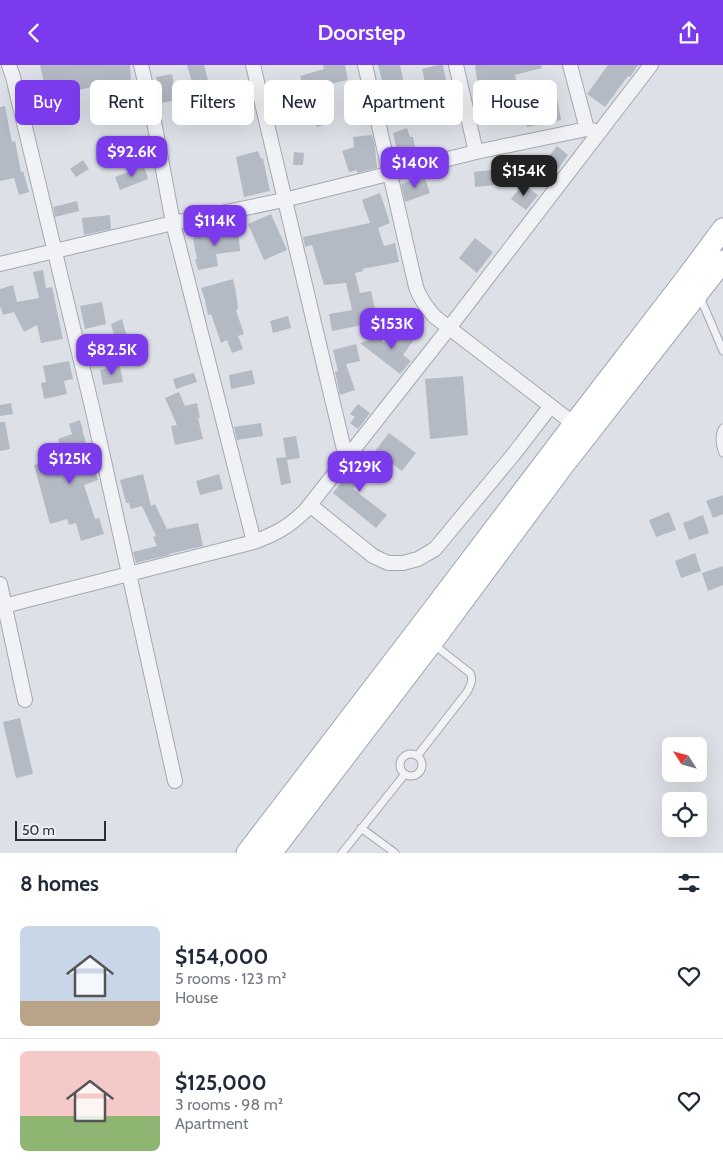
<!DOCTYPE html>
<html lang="en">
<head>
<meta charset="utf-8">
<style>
	:root { --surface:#fff; --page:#f6f6f7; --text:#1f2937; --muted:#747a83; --line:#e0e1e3; --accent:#7c3aed }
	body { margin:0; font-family:Cabin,sans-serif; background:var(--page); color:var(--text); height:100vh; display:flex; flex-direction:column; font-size:19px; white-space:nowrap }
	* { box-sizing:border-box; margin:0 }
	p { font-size:16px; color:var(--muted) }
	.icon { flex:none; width:28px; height:28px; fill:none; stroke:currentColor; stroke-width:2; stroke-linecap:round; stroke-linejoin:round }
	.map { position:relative; height:788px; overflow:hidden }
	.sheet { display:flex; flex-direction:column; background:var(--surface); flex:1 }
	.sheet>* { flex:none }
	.hud { position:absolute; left:15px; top:15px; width:694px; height:45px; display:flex; gap:10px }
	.needle { width:32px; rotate:306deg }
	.buttons { position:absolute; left:662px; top:672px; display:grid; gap:10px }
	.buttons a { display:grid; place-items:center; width:45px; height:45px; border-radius:8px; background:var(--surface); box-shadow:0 5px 20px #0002; font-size:25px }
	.scale { position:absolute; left:15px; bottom:12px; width:91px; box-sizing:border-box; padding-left:5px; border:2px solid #272f3d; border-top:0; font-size:14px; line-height:18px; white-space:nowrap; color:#272f3d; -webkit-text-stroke:4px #ecf0f5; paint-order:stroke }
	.price { position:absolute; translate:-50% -42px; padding:0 11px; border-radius:10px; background:var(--accent); color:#fff; font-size:16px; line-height:32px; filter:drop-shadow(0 1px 2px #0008) }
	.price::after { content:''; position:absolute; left:50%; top:30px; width:15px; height:11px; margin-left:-8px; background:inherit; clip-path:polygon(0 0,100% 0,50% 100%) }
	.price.on { background:#222; color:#fff }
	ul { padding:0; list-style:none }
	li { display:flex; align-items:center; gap:15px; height:125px; padding:0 20px }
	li+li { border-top:1px solid var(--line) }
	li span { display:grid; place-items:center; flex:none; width:140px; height:100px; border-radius:8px; color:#555 }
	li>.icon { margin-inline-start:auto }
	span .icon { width:60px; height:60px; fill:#fffc; stroke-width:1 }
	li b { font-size:21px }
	h2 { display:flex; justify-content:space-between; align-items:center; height:60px; padding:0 20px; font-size:21px }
	.pill { padding:0 18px; border-radius:8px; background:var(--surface); box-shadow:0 5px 20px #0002; font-size:18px; line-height:45px }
	.pill.on { background:var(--accent); color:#fff }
	header { display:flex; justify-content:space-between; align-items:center; height:65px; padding:0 20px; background:var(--accent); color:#fff; font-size:22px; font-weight:600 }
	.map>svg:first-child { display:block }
	.building { fill:#b4bac4 }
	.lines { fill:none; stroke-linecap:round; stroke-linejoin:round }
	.lane-casing { stroke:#a3a8b1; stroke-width:9 }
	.street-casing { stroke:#a3a8b1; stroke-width:16 }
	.primary-casing { stroke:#9ca5b3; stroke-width:23 }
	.lane { stroke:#f0f2f5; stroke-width:7 }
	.street { stroke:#f0f2f5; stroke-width:14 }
	.primary { stroke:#fff; stroke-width:21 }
</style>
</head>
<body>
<header><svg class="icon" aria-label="back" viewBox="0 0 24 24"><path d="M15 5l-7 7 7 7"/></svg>Doorstep<svg class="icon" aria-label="share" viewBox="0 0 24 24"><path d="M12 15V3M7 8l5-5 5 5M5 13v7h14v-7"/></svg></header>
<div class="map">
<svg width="723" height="788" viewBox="0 0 723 788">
	<rect width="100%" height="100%" fill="#dde1e7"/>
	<path class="building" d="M 40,0 L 130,0 L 131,15 L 127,16 L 132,47 L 104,52 L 102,39 L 106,38 L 105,19 L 66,28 L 67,30 L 31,44 L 26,29 L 45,22 Z
		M 187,0 L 204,0 L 212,30 L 197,34 Z
		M 323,0 L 345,0 L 348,15 L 320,21 L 332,57 L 317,62 L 300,11 L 324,4 Z
		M 378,0 L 400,0 L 406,28 L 383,32 L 381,20 L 383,19 Z
		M 438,0 L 443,0 L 450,36 L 430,40 L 422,4 Z
		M 475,0 L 541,0 L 542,3 L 515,10 L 520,30 L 555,23 L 561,55 L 527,62 L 525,55 L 512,58 L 511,52 L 488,58 L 478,23 Z
		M 608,0 L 638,0 L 630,12 L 628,11 L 605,42 L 587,29 Z
		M 172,9 L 177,35 L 161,38 L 156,12 Z
		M 242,28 L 245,43 L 206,51 L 206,36 Z
		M 5,41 L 12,77 L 15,76 L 21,107 L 23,106 L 29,127 L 19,130 L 14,113 L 0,116 L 0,42 Z
		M 407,63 L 410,72 L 413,72 L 417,91 L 399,95 L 393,68 Z
		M 372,70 L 375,81 L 377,103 L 357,108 L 357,105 L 349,107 L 342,86 L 354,82 L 353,72 Z
		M 557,81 L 568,90 L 558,104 L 546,95 Z
		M 258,86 L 261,94 L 263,93 L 270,126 L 244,132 L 236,92 Z
		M 294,87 L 304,88 L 303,100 L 293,100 Z
		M 83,95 L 89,104 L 76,112 L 70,104 Z
		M 144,101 L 148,114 L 120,125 L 115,112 Z
		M 516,102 L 518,118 L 475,122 L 474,107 Z
		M 424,111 L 430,128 L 405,137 L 401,119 Z
		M 523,119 L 538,130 L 526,145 L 511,134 Z
		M 380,128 L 390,158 L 378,163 L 384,181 L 395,178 L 399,197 L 362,204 L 363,206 L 355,208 L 360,228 L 371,226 L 378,257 L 332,266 L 329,249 L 352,245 L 346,218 L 324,220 L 312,180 L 305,182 L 303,172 L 370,158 L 362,135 Z
		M 77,136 L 79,146 L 55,152 L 53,142 Z
		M 271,149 L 287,185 L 264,195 L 248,159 Z
		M 110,150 L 111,164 L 84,170 L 82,153 Z
		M 238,162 L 240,186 L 216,189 L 218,201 L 198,205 L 195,194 L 197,194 L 193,173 L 229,166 L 229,163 Z
		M 475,173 L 493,187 L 477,208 L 459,193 Z
		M 43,205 L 46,223 L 52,222 L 63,274 L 41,278 L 37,260 L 24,267 L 14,247 L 3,250 L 0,241 L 0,224 L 13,220 L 17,237 L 39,233 L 33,207 Z
		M 233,214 L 236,227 L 238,244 L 236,245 L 244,269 L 238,271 L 243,284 L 232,288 L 227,275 L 221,278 L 211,249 L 208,250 L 205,235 L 201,223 Z
		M 102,237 L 106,259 L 85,264 L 80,241 Z
		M 288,251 L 291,263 L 273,268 L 270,256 Z
		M 122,254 L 130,282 L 118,285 L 111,259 Z
		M 412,264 L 407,272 L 413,276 L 403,290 L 411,296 L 400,309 L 360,278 L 381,272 L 383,278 L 388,271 Z
		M 356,279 L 360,296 L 346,299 L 355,325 L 340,330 L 335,307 L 338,306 L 333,285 Z
		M 69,296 L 73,314 L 64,316 L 67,329 L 44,334 L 41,318 L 46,317 L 43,301 Z
		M 120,301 L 123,317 L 103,320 L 100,305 Z
		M 252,305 L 255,319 L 231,324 L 229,310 Z
		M 194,308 L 197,317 L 176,324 L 173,314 Z
		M 463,311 L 468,370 L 430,374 L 425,314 Z
		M 179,327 L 185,341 L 197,338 L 200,353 L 198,353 L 203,374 L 175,380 L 171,361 L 177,360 L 165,333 Z
		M 11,338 L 13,349 L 0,351 L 0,340 Z
		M 358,339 L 370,348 L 358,364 L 350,358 L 355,352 L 350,349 Z
		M 80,355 L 83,365 L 82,365 L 98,415 L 84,420 L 95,454 L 99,453 L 104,469 L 81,476 L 76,458 L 69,460 L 67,454 L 50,459 L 34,400 L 64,392 L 58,374 L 72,369 L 69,359 Z
		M 0,357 L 5,357 L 10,384 L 0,386 Z
		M 261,358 L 263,371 L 237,375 L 234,362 Z
		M 389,368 L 416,388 L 402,406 L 375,386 Z
		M 296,371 L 300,393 L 287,395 L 291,418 L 281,420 L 276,393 L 286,392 L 283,373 Z
		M 365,388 L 375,396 L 353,424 L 387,450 L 376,463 L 333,428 Z
		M 143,409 L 151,441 L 155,439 L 167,464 L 198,458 L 203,481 L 169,489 L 169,490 L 136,498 L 133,487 L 157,481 L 153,472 L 156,471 L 142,441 L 131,444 L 129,438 L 126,438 L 120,415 Z
		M 219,409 L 223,424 L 200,430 L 196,416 Z
		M 723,430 L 723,449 L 713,453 L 706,436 Z
		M 669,447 L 676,465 L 656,472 L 649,455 Z
		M 703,450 L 709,468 L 689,475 L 683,458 Z
		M 695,488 L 701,506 L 681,513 L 675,496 Z
		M 723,501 L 723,520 L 708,526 L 702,508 Z
		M 20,653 L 33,709 L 16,713 L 3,657 Z"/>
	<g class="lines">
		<defs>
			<path id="lane" d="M 700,232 L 723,286
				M 723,363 C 718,371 720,380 723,388
				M400 700a11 11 0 1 1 22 0a11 11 0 1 1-22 0Z
				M 418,690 L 467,627 C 470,621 474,615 470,608 L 433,579
				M 361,763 L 395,788
				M 342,788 L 405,709"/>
			<path id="street" d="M 9,0 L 13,12 L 92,342 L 175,716
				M 141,0 L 153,51 L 173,158 L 254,477
				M 253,0 L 346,393
				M 365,0 L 416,222 C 420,234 426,242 435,252 L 574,359
				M 456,0 L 476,87
				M 570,0 L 587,64
				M 0,199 L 173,158 L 284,135 L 476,87 L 587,64 L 599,67
				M 310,440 L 373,491 L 388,498 L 403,498 L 418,494 L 435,484 L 513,390 L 550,342
				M 0,519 L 25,635
				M 0,542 L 254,477 C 277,468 287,463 305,446 L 449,263 L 651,0"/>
			<path id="primary" d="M 247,788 L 417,566 L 574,359 L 685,215 L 723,164
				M 271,788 L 430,580 L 562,402 L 723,196"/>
		</defs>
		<use href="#lane" class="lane-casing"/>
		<use href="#street" class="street-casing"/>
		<use href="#primary" class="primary-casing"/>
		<use href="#lane" class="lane"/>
		<use href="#street" class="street"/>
		<use href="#primary" class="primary"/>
	</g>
</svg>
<div class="buttons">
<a><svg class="needle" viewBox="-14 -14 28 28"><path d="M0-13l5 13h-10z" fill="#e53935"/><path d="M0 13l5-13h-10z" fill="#747a83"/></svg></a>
<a><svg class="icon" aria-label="locate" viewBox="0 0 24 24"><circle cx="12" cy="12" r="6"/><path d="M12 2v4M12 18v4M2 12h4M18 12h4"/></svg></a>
</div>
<div class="scale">50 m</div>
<b class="price" style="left:132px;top:113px">$92.6K</b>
<b class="price" style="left:415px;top:124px">$140K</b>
<b class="price on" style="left:524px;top:132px">$154K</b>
<b class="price" style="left:215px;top:182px">$114K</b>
<b class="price" style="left:392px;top:285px">$153K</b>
<b class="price" style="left:112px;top:311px">$82.5K</b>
<b class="price" style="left:70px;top:420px">$125K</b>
<b class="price" style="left:360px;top:428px">$129K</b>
<div class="hud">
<a class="pill on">Buy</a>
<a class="pill">Rent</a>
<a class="pill">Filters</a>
<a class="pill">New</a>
<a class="pill">Apartment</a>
<a class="pill">House</a>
</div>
</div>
<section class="sheet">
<h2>8 homes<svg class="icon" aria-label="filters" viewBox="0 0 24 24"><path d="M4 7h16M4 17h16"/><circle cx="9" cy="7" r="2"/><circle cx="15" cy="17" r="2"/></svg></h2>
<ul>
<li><span style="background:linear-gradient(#c9d6e8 75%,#b9a48a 0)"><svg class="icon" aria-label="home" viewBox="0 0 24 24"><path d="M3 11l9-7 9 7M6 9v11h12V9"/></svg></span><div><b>$154,000</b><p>5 rooms · 123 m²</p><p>House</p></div><svg class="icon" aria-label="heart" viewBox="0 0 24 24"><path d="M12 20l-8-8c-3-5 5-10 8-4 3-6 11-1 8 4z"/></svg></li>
<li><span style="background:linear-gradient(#f6c9c9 65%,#8fb573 0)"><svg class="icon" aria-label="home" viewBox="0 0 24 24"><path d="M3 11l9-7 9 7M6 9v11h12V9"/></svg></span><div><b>$125,000</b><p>3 rooms · 98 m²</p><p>Apartment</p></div><svg class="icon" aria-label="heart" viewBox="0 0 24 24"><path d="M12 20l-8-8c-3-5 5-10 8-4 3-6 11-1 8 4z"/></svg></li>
</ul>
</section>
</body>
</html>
